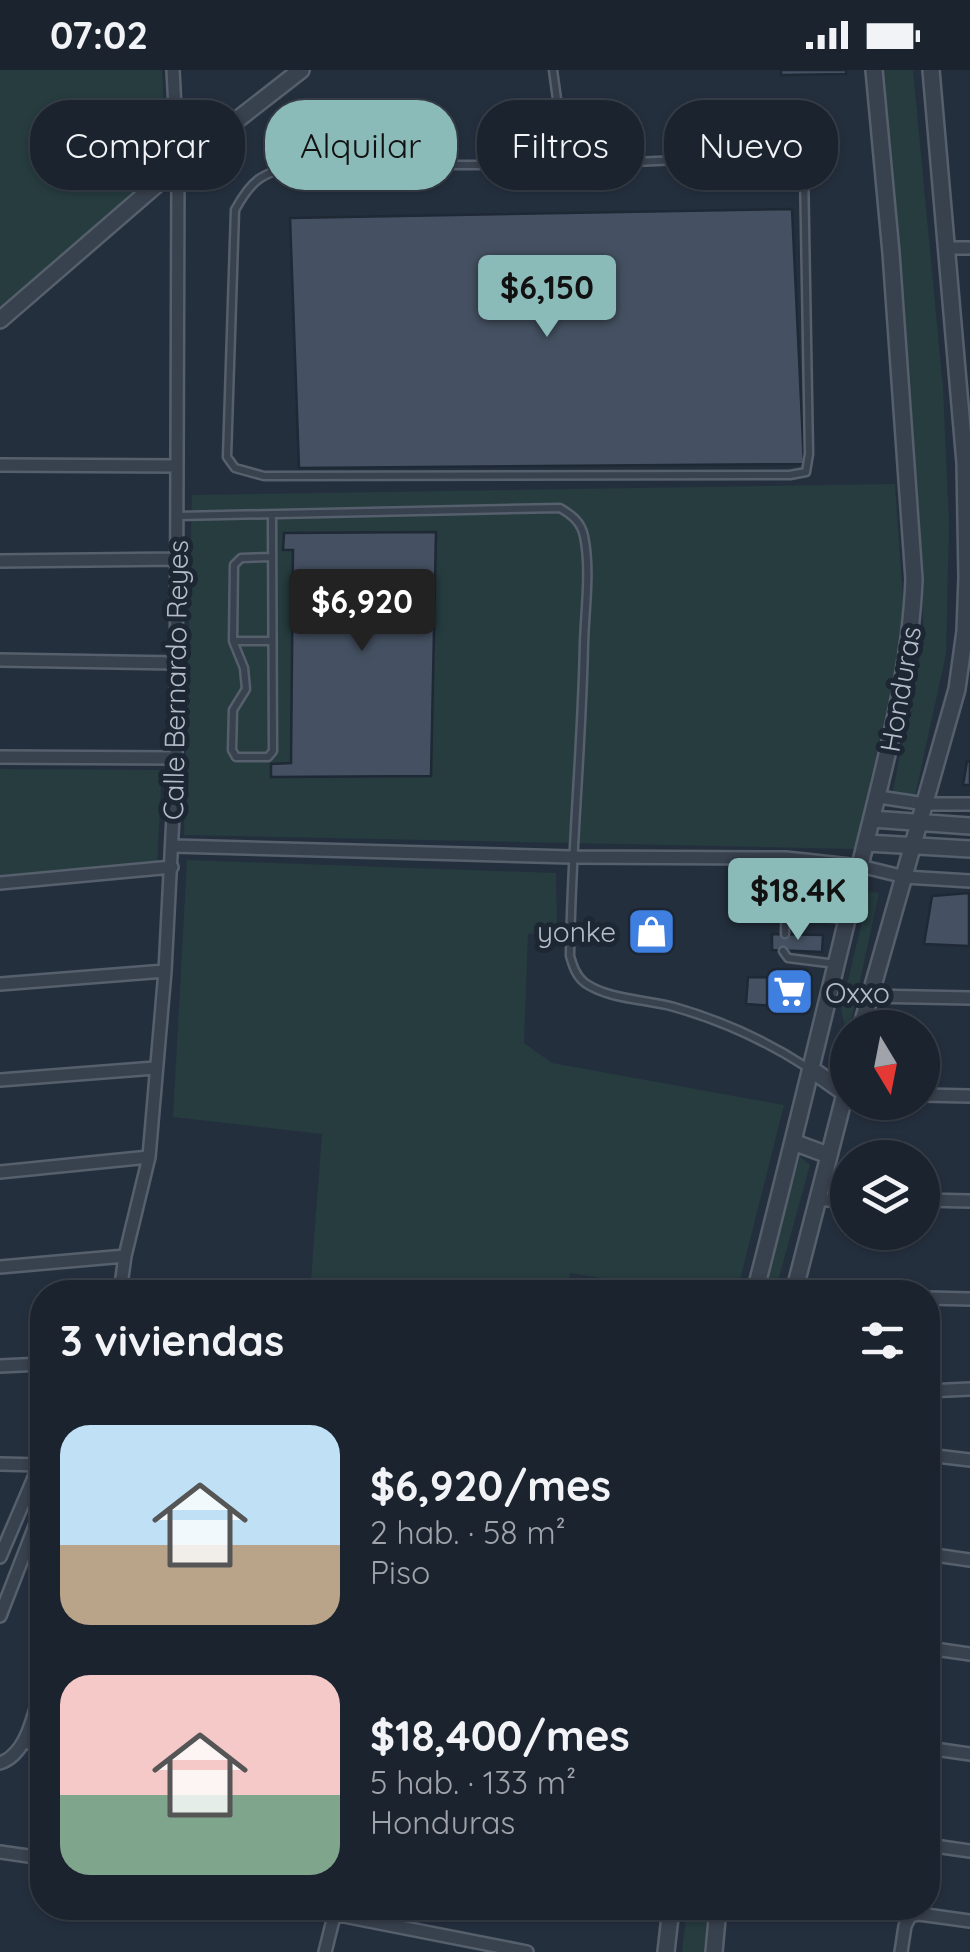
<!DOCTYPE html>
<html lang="es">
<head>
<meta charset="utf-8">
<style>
	:root { --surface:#1b232e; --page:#242b36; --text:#f1f3f6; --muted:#a0a4aa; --line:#39404a; --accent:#8bbbb9 }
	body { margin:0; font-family:Quicksand,sans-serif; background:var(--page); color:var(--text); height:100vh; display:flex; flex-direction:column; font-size:38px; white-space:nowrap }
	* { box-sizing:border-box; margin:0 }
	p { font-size:32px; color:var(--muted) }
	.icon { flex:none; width:55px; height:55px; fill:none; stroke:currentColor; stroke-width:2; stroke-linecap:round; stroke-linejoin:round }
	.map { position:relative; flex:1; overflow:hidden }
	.side { position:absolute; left:30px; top:1210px; width:910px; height:640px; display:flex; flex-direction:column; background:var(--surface); border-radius:40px; box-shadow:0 2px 8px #0004,0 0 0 2px var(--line) }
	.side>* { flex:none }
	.banner { position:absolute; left:30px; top:30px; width:910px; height:90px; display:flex; gap:20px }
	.needle { width:65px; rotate:170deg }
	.tools { position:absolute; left:830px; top:940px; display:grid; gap:20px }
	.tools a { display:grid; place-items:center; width:110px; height:110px; border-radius:50%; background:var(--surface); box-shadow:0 2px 8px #0004,0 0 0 2px var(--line); font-size:50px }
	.price { position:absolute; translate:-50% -85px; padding:0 22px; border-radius:10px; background:var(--accent); color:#111; font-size:32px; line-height:65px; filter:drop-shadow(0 2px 5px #0008) }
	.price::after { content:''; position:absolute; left:50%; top:60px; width:30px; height:22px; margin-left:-15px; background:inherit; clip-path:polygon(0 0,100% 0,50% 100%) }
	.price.active { background:#222; color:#fff }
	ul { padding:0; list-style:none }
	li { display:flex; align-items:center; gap:30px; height:250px; padding:0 30px }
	li span { display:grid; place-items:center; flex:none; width:280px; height:200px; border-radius:30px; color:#555 }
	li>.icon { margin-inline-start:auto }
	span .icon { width:120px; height:120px; fill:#fffc; stroke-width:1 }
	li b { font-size:42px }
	h2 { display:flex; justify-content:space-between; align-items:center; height:120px; padding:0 30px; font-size:42px }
	.tag { padding:0 35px; border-radius:40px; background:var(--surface); box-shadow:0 2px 8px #0004,0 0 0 2px var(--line); font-size:35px; line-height:90px }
	.tag.active { background:var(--accent); color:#111 }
	.status { display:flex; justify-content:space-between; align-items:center; height:70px; padding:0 50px; background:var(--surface); direction:ltr }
	.status svg { height:28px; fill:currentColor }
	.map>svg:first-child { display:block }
	.green { fill:#263c3f }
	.building { fill:#455162; stroke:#1f2835; stroke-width:2.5 }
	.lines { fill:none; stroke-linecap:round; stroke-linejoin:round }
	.service-casing { stroke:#565f6c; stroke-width:11 }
	.minor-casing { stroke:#565f6c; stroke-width:16 }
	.tertiary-casing { stroke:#565f6c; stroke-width:20 }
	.service { stroke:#38414e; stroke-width:6 }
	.minor { stroke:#38414e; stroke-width:11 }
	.tertiary { stroke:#38414e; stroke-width:15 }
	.labels { text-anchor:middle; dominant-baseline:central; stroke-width:10; stroke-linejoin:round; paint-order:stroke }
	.street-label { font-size:28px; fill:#b4bcc9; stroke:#1d2633 }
	.poi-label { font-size:28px; fill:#b4bcc9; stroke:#1d2633; text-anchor:end }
</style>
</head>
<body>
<div class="status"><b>07:02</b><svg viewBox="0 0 49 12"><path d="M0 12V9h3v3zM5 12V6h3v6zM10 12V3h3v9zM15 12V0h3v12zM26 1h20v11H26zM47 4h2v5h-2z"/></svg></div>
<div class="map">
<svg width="970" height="1882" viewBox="0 0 970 1882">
	<rect width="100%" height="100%" fill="#242f3e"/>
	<path class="green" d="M 0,0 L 162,0 L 167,101 L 0,244 Z
		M 882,0 L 913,0 L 943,318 L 949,454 L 946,584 L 914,731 L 892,725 L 924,567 L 912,347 Z
		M 895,414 L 905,559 L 855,779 L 184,765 L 192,425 Z
		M 0,699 L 162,700 L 157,795 L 0,810 Z
		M 187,790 L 556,803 L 557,862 L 528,864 L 524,973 L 552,993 L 784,1035 L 737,1222 L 691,1222 L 570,1203 L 567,1222 L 310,1222 L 322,1064 L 173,1047 Z
		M 869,821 L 879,823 L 850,957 L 848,958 L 840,1006 L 834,1005 L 845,957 L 841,940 Z
		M 800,1087 L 810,1095 L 775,1222 L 762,1222 Z
		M 687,1838 L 707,1838 L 705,1882 L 682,1882 Z"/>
	<path class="building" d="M 781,0 L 846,0 L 846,4 L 781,5 Z
		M 792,139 L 804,394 L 299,398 L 290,148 Z
		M 436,462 L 431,706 L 271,707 L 271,694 L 291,693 L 293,480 L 283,480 L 284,463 Z
		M 967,691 L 970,692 L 970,715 L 963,715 Z
		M 969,823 L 969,876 L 924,874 L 932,826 Z
		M 772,864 L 823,865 L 822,882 L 772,880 Z
		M 748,907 L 799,908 L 810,925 L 807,938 L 746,934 Z
		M 922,991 L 928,991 L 928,1024 L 922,1024 Z"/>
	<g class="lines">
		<defs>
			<path id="service" d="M 553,0 L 566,95
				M 790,85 L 801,92 L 804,100 L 809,384 L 806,402 L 790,405 L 264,406 L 235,398 L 227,387 L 235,140 C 252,109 261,104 295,95 L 566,95 Z
				M 178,446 L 560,438 C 572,445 581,452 584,466 C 591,500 585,539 584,573 C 582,678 571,782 570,886 C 573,896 576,906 585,913 C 610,930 646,929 674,937 C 720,950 768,972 808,998
				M 272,487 L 241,488 L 234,495 L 233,571 L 244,598 L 246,619 L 233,640 L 232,680 L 236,687 L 268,687 L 273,681 L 272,446
				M 233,571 L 271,571
				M 785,844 L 847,849
				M 785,864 L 786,788
				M 783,881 L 788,888 L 836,894"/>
			<path id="minor" d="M 947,178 L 970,178
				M 0,395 L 177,396
				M 0,491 L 178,489
				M 0,590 L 176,593
				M 0,687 L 176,688
				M 879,727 L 925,734 L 970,734
				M 173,776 L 571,787 L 786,788 L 860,796 L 905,807 L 970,811
				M 0,813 L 172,797
				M 0,914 L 165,901
				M 869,926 L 970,928
				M 0,1010 L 155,998
				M 922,1025 L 970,1026
				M 0,1102 L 149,1087
				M 820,1130 L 848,1130
				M 922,1130 L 970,1131
				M 0,1197 L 125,1186
				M 120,1222 L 125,1186 L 149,1087 L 165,901 L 176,688 L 178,96 L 173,0
				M 928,1228 L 970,1229
				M 0,1296 L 42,1294
				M 928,1321 L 970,1319
				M 928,1385 L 970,1390
				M 0,1394 L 42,1395
				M 928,1484 L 970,1490
				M 0,1487 L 42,1389
				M 0,1546 L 42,1438
				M 928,1578 L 970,1584
				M 24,1672 L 42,1675
				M 928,1678 L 970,1684
				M 0,1693 C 28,1684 34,1642 42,1617
				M 928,1775 L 970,1781
				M 0,1782 L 42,1788
				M 303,1838 L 527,1882
				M 325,1882 L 336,1838
				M 901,1882 L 905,1856 L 910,1846 L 919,1844 L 970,1851"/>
			<path id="tertiary" d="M 0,250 L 178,96 L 301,0
				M 872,749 L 970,756
				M 867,773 L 970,779
				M 861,958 L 957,619 L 965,561 L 967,508 L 965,393 L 931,0
				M 811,999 L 845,1023
				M 793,1072 L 828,1085
				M 755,1222 C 791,1082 825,941 859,800 C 882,703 910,609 914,509 L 891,183 L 874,0
				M 794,1222 L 848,1012
				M 666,1882 L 671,1838
				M 714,1882 L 718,1838"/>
		</defs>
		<use href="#service" class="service-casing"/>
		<use href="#minor" class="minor-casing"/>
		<use href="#tertiary" class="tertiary-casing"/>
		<use href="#service" class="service"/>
		<use href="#minor" class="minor"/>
		<use href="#tertiary" class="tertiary"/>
	</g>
	<defs>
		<symbol id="shop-square" viewBox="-11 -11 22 22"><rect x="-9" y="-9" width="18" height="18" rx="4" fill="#3f7fe0" stroke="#1d2633"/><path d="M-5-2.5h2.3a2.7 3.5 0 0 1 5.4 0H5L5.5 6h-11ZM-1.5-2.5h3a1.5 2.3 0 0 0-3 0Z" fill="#fff"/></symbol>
		<symbol id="supermarket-square" viewBox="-11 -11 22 22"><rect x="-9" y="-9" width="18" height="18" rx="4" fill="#3f7fe0" stroke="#1d2633"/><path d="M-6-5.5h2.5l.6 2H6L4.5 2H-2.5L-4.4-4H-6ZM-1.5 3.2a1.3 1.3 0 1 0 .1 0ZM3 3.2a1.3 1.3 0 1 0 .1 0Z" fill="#fff"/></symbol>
	</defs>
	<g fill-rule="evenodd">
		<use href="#shop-square" x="624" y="834" width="55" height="55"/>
		<use href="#supermarket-square" x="762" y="894" width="55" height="55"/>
	</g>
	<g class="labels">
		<g class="street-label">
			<text transform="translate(175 610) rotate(-89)">Calle Bernardo Reyes</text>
			<text transform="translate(900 619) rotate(-80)">Honduras</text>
		</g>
		<g class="poi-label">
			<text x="616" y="861">yonke</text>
			<text x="825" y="922" text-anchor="start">Oxxo</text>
		</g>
	</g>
</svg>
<div class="tools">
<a><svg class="needle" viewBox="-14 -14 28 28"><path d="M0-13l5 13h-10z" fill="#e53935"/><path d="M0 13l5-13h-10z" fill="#a0a4aa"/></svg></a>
<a><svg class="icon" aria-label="layers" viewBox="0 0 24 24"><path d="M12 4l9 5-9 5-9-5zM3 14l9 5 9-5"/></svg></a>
</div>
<b class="price" style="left:547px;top:270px">$6,150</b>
<b class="price active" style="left:362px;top:584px">$6,920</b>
<b class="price" style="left:798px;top:873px">$18.4K</b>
<div class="banner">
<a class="tag">Comprar</a>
<a class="tag active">Alquilar</a>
<a class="tag">Filtros</a>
<a class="tag">Nuevo</a>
</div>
<section class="side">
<h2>3 viviendas<svg class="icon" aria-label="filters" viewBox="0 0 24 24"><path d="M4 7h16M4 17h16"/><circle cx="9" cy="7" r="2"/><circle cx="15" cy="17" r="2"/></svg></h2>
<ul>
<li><span style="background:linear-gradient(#bfe0f5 60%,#b9a48a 0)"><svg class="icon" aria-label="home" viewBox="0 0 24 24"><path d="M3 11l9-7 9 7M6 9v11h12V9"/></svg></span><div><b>$6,920/mes</b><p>2 hab. · 58 m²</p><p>Piso</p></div></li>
<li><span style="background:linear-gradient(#f6c9c9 60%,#7fa58c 0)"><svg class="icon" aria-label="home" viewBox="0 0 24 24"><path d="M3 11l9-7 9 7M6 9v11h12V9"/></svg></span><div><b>$18,400/mes</b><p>5 hab. · 133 m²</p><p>Honduras</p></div></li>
</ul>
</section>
</div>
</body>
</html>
